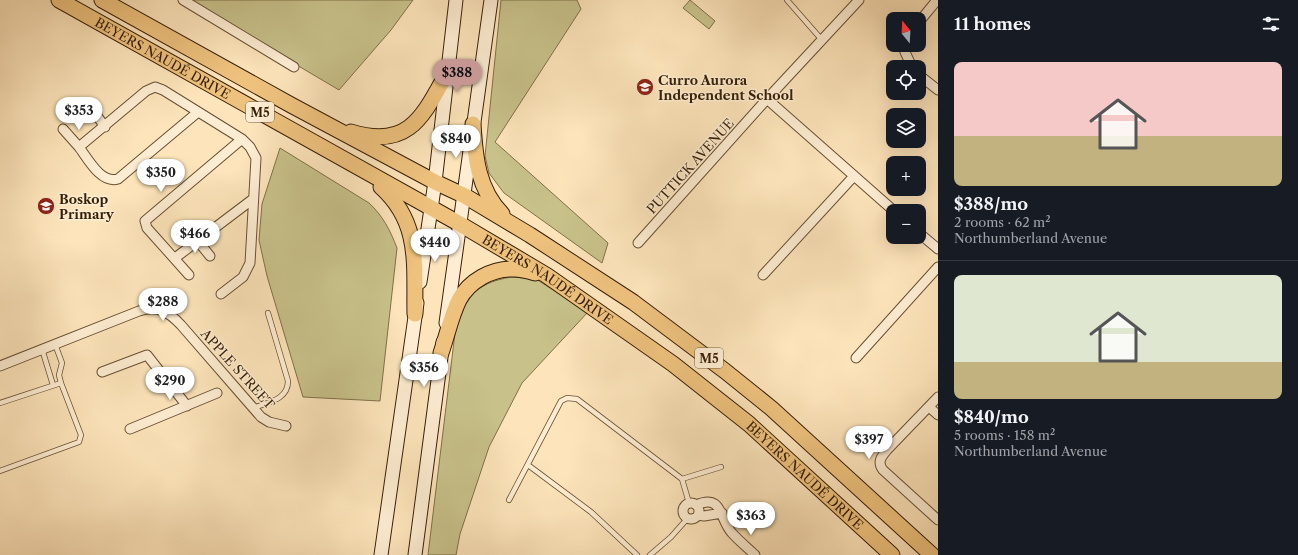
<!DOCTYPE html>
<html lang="en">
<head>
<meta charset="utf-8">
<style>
	:root { --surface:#171b24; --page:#20242c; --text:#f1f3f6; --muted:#9ea1a6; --line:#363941; --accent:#c59692 }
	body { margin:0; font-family:"Libre Caslon Text",serif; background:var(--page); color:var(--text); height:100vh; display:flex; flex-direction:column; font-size:15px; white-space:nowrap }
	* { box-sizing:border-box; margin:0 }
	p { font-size:13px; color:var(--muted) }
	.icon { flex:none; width:22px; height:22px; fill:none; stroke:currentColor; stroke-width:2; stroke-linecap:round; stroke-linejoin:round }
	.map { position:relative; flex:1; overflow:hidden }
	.sheet { display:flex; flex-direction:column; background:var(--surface); width:360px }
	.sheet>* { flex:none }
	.needle { width:26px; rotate:342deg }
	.tools { position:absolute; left:886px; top:12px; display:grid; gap:8px }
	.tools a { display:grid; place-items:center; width:40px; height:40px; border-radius:8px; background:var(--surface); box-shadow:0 4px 16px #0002; font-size:20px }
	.price { position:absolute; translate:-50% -34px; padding:0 9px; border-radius:14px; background:#fff; color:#222; font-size:13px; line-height:26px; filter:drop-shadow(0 1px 2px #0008) }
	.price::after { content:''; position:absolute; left:50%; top:24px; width:12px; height:9px; margin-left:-6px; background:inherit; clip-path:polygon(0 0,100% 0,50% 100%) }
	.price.selected { background:var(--accent); color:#111 }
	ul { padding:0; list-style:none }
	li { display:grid; align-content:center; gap:8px; height:212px; padding:0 16px }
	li+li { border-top:1px solid var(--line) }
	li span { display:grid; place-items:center; height:124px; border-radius:8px; color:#555 }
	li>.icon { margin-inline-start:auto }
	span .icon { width:72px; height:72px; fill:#fffc; stroke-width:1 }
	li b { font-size:17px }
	h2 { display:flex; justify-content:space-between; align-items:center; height:48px; padding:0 16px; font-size:17px }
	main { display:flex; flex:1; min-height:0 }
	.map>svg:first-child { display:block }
	.green { fill:#c8c18a; stroke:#807048 }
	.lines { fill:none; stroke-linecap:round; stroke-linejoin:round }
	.service-casing { stroke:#685034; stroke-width:6 }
	.minor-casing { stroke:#685034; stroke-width:11 }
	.secondary-casing { stroke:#371f07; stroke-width:15 }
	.primary-casing { stroke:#371f07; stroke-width:17 }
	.service { stroke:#feedd2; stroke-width:4.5 }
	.minor { stroke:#feedd2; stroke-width:9 }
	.secondary { stroke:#feedd2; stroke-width:13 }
	.primary { stroke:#eec27d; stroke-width:15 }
	.labels { text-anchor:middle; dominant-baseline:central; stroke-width:3; stroke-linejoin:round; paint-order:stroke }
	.shield { fill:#feedd2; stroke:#735d44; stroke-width:1 }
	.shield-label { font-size:12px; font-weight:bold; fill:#371f07 }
	.street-label { font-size:13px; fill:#371f07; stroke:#feedd2 }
	.poi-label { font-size:13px; font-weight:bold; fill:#371f07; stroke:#feedd2; text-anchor:start }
</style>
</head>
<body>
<main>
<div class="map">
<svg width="938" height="555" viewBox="0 0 938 555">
	<rect width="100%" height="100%" fill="#fde4ba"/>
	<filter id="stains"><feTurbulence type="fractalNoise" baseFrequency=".005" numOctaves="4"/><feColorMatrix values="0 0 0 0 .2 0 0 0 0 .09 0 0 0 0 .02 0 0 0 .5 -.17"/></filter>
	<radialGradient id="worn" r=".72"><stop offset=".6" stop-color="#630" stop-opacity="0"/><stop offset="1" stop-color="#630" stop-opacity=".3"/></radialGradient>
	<path class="green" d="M 187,0 L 413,0 L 391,30 L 339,90 Z
		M 501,0 L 577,0 L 581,9 L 495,142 L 608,243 L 602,263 L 504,193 L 489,173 L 485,156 Z
		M 690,0 L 715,21 L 709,29 L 683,8 Z
		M 280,148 L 369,203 C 383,216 390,230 397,248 L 380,401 L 303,397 L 267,276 L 259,240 L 262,204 Z
		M 511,277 L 536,279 L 588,312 L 522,383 L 489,447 L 460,534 L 456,555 L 428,555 L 455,333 C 464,298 473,284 511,277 Z"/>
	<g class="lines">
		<defs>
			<path id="service" d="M 787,0 L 822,40
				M 55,344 L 62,363 L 59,375 L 61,383
				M 42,349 L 53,385
				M 0,403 L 61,383 L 81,435 L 79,442 L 0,471
				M 253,408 C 268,402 288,400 288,381 L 268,313
				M 528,465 L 591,512 L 637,555
				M 682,479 L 721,467
				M 509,500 L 561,401 L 567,398 L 577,399 L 682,479 L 689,503
				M 650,555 L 671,537 L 687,519"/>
			<path id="minor" d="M 183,0 L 294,67
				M 919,22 L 937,0
				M 905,45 L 905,52 L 912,67
				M 919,75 L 938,90
				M 767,99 L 894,211
				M 198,112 L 118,179 C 101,184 88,159 79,147 L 146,91 L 155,87 L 163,90 L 242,139 L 250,147 L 256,158 L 250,263 L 243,277 L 221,294
				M 95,113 L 105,127
				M 63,129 L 79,147
				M 919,233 L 938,249
				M 197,240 L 210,256
				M 638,243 L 767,99 L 859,0
				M 175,258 L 253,199
				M 189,275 L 147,228 L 145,221 L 242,139
				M 763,275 L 854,176
				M 856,358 L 938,267
				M 0,366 L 139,311 C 157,305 168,311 181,325 L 261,417 L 269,422 L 286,426
				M 102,372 L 147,355 L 187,406
				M 938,397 L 887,450 C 881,457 877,462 883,470 L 938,520
				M 929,407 L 938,415
				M 130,429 L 217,393
				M683 511a8 8 0 1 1 16 0a8 8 0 1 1-16 0Z
				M 696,505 C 723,493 719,519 732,533 C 739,541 748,548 755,555
				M 698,515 L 704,516 L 722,513"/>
			<path id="secondary" d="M 420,282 L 435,182 L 456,0
				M 446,323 L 491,0
				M 381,555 L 417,303
				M 415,555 L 443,342"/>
			<g id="primary">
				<path id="s1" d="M 59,0 L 460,224 L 546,275 L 673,364 L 749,424 L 892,555"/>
				<path d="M 102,0 L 291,105 L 435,182 L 465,196 L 530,235 L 633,302 L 725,371 L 771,408 L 932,555"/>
				<path d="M 473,124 C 475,158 478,189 502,214"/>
				<path d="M 351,132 C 409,150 423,116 447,73"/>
				<path d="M 381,187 C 421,223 414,265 415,314"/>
				<path d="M 441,353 C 447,336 451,316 459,300 C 469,281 492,268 514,269 C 521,269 529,271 535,273"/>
			</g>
		</defs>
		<use href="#service" class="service-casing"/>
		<use href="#minor" class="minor-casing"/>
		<use href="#secondary" class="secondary-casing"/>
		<use href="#primary" class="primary-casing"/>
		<use href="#service" class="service"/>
		<use href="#minor" class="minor"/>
		<use href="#secondary" class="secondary"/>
		<use href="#primary" class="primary"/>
	</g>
	<defs>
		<symbol id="school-disc" viewBox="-11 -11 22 22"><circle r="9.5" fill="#8f2418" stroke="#feedd2"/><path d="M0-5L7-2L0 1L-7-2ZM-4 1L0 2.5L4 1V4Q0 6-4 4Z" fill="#fff"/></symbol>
	</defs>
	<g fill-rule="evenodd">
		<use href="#school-disc" x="635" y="77" width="20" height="20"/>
		<use href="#school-disc" x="36" y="196" width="20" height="20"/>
	</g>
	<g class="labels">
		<g class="shield">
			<rect x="246" y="102" width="28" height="20" rx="3"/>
			<rect x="695" y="348" width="28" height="20" rx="3"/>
		</g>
		<g class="shield-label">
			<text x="260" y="112">M5</text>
			<text x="709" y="358">M5</text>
		</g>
		<g class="street-label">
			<text stroke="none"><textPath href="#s1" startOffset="119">BEYERS NAUDÉ DRIVE</textPath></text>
			<text transform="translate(690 166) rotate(-48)">PUTTICK AVENUE</text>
			<text stroke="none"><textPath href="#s1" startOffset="563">BEYERS NAUDÉ DRIVE</textPath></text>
			<text transform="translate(238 369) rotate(48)">APPLE STREET</text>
			<text stroke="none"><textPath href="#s1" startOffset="887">BEYERS NAUDÉ DRIVE</textPath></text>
		</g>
		<g class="poi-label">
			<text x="658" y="80">Curro Aurora<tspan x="658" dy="15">Independent School</tspan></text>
			<text x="59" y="199">Boskop<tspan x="59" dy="15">Primary</tspan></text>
		</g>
	</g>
	<rect width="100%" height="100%" filter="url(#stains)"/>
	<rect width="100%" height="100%" fill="url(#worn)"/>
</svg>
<div class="tools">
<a><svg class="needle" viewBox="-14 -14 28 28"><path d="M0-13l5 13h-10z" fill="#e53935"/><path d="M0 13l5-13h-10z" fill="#9ea1a6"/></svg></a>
<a><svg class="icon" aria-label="locate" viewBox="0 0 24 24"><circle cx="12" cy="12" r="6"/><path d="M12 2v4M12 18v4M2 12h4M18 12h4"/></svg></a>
<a><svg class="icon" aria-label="layers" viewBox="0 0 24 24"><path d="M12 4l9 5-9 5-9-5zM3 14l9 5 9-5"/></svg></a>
<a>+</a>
<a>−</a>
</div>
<b class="price selected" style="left:457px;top:93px">$388</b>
<b class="price" style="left:79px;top:131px">$353</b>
<b class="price" style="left:456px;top:159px">$840</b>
<b class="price" style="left:161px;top:193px">$350</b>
<b class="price" style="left:195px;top:254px">$466</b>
<b class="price" style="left:435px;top:263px">$440</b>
<b class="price" style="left:163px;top:322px">$288</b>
<b class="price" style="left:424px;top:388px">$356</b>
<b class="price" style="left:170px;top:401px">$290</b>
<b class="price" style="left:869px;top:460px">$397</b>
<b class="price" style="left:751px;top:536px">$363</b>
</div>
<section class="sheet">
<h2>11 homes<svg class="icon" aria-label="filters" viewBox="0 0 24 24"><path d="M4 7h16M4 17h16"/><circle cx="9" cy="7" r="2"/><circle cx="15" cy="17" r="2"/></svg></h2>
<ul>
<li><span style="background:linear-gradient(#f6c9c9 60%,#c2b280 0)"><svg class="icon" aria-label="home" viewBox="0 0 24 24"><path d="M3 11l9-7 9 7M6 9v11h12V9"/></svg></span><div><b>$388/mo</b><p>2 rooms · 62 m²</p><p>Northumberland Avenue</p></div></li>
<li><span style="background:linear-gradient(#dfe7d0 70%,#c2b280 0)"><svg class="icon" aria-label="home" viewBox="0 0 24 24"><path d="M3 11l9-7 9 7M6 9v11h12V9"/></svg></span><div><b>$840/mo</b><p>5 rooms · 158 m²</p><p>Northumberland Avenue</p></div></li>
</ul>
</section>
</main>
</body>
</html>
